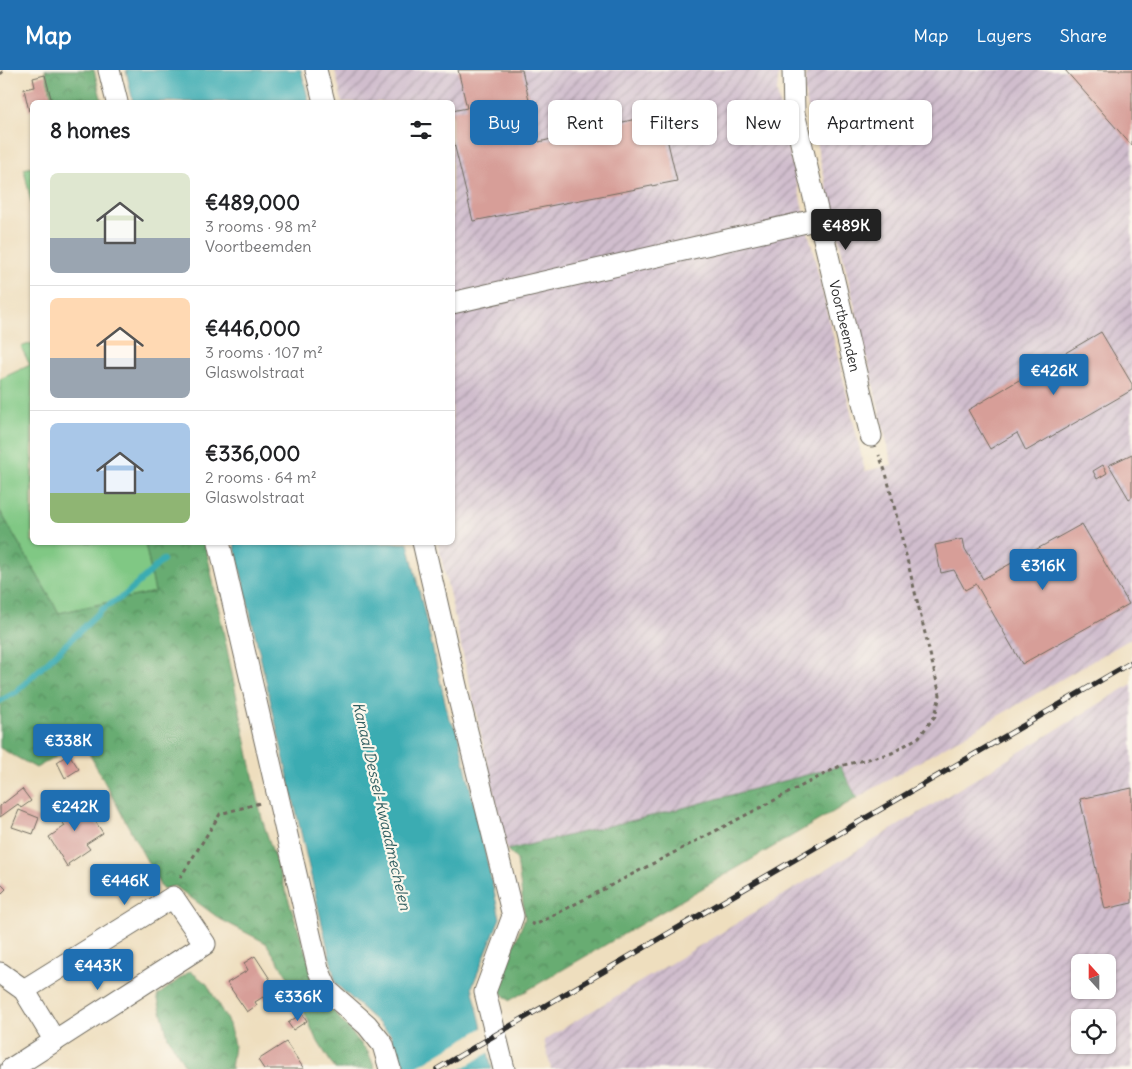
<!DOCTYPE html>
<html lang="en">
<head>
<meta charset="utf-8">
<style>
	:root { --surface:#fff; --page:#f6f6f6; --text:#202124; --muted:#757577; --line:#e0e0e0; --accent:#1f6fb2 }
	body { margin:0; font-family:Delius,sans-serif; background:var(--page); color:var(--text); height:100vh; display:flex; flex-direction:column; font-size:19px; white-space:nowrap }
	* { box-sizing:border-box; margin:0 }
	p { font-size:16px; color:var(--muted) }
	.icon { flex:none; width:28px; height:28px; fill:none; stroke:currentColor; stroke-width:2; stroke-linecap:round; stroke-linejoin:round }
	.map { position:relative; flex:1; overflow:hidden }
	.side { position:absolute; left:30px; top:30px; width:425px; height:445px; display:flex; flex-direction:column; background:var(--surface); border-radius:8px; box-shadow:0 1px 4px #0004 }
	.side>* { flex:none }
	.guide { position:absolute; left:470px; top:30px; width:475px; height:45px; display:flex; gap:10px }
	.needle { width:32px; rotate:339deg }
	.controls { position:absolute; left:1071px; top:884px; display:grid; gap:10px }
	.controls a { display:grid; place-items:center; width:45px; height:45px; border-radius:8px; background:var(--surface); box-shadow:0 1px 4px #0004; font-size:25px }
	.price { position:absolute; translate:-50% -42px; padding:0 11px; border-radius:5px; background:var(--accent); color:#fff; font-size:16px; line-height:32px; filter:drop-shadow(0 1px 2px #0008) }
	.price::after { content:''; position:absolute; left:50%; top:30px; width:15px; height:11px; margin-left:-8px; background:inherit; clip-path:polygon(0 0,100% 0,50% 100%) }
	.price.current { background:#222; color:#fff }
	ul { padding:0; list-style:none }
	li { display:flex; align-items:center; gap:15px; height:125px; padding:0 20px }
	li+li { border-top:1px solid var(--line) }
	li span { display:grid; place-items:center; flex:none; width:140px; height:100px; border-radius:8px; color:#555 }
	li>.icon { margin-inline-start:auto }
	span .icon { width:60px; height:60px; fill:#fffc; stroke-width:1 }
	li b { font-size:21px }
	h2 { display:flex; justify-content:space-between; align-items:center; height:60px; padding:0 20px; font-size:21px }
	.tag { padding:0 18px; border-radius:8px; background:var(--surface); box-shadow:0 1px 4px #0004; font-size:18px; line-height:45px }
	.tag.current { background:var(--accent); color:#fff }
	header { display:flex; align-items:center; gap:30px; box-sizing:border-box; height:70px; padding:0 25px; background:var(--accent); color:#fff }
	header strong { font-size:24px }
	nav { display:flex; gap:28px; margin-inline-start:auto; font-size:18px }
	.map>svg:first-child { display:block }
	.industrial { fill:url(#industrial-furrows); fill-rule:evenodd }
	.green { fill:#80c884; stroke:#567a58 }
	.forest { fill:url(#forest-crowns); stroke:#4a6c4e }
	.water { fill:#3aacb2; stroke:#326c6e }
	.pier { fill:#eedebe }
	.lines { fill:none; stroke-linecap:round; stroke-linejoin:round }
	.stream { stroke:#3aacb2; stroke-width:6 }
	.building { fill:#d79e98 }
	.minor-casing { stroke:#6f6a5e; stroke-width:23 }
	.path { stroke:#6f6a5e; stroke-width:3; stroke-dasharray:4 4; stroke-linecap:butt }
	.minor { stroke:#fff; stroke-width:21 }
	.rail-casing { stroke:#2b2b2b; stroke-width:5.5 }
	.rail { stroke:#fbf7ec; stroke-width:4; stroke-dasharray:11; stroke-linecap:butt }
	.labels { text-anchor:middle; dominant-baseline:central; stroke-width:4.5; stroke-linejoin:round; paint-order:stroke }
	.street-label { font-size:14px; fill:#2b2b2b; stroke:#fbf7ec }
	.water-label { font-size:15px; font-style:italic; fill:#315f61; stroke:#fbf7ec }
</style>
</head>
<body>
<header>
<strong>Map</strong>
<nav><a>Map</a><a>Layers</a><a>Share</a></nav>
</header>
<div class="map">
<svg width="1132" height="999" viewBox="0 0 1132 999">
	<defs>
		<pattern id="industrial-furrows" width="10" height="10" patternUnits="userSpaceOnUse" patternTransform="scale(1.25)"><rect width="10" height="10" fill="#d0bdcd"/><path d="M-1 1l2-2M0 10L10 0M9 11l2-2" fill="none" stroke="#a99aa7"/></pattern>
		<pattern id="forest-crowns" width="20" height="18" patternUnits="userSpaceOnUse" patternTransform="scale(1.25)"><rect width="20" height="18" fill="#68ac72"/><path d="M2 6a3 3 0 1 1 6 0M12 15a3 3 0 1 1 6 0" fill="none" stroke="#568c5e"/></pattern>
	</defs>
	<rect width="100%" height="100%" fill="#fbf7ec"/>
	<filter id="ink" filterUnits="userSpaceOnUse"><feTurbulence type="fractalNoise" baseFrequency=".02" numOctaves="2"/><feDisplacementMap in="SourceGraphic" scale="10" xChannelSelector="R" yChannelSelector="G"/><feConvolveMatrix kernelMatrix="1 2 1 2 8 2 1 2 1" color-interpolation-filters="sRGB"/></filter>
	<filter id="wash" filterUnits="userSpaceOnUse"><feTurbulence type="fractalNoise" baseFrequency=".0096" numOctaves="4" result="noise"/><feDisplacementMap in="SourceGraphic" scale="20" xChannelSelector="R" yChannelSelector="G"/><feGaussianBlur stdDeviation="1.12" result="paint"/><feColorMatrix in="noise" values="0 0 0 0 0 0 0 0 0 0 0 0 0 0 0 0 0 1.4 0 .05"/><feComposite in="paint" operator="in"/></filter>
	<g filter="url(#wash)">
		<rect width="100%" height="100%" fill="#eedebe"/>
		<path class="industrial" d="M 335,0 L 779,0 L 777,21 L 784,59 L 865,401 L 892,395 L 804,21 L 807,0 L 1132,0 L 1132,568 L 857,728 L 840,696 L 664,743 L 507,780 L 438,473 L 452,472 L 452,32 L 342,32 Z
			M 1132,614 L 1132,999 L 551,999 L 544,970 ZM 1080,892 L 1108,892 L 1108,920 L 1080,920 ZM 1080,948 L 1108,948 L 1108,975 L 1080,975 Z"/>
		<path class="green" d="M 32,97 L 32,137 L 24,99 Z
			M 32,273 L 32,472 L 145,473 L 155,522 L 59,543 L 0,441 L 0,309 L 30,295 L 21,277 Z"/>
		<path class="forest" d="M 45,0 L 94,0 L 102,32 L 53,32 Z
			M 0,441 L 59,543 L 155,522 L 145,473 L 205,473 L 262,749 L 314,907 L 329,936 L 368,982 L 375,999 L 335,999 L 315,967 L 293,915 L 266,873 L 220,849 L 175,816 L 162,819 L 83,672 L 36,698 L 0,678 Z
			M 840,696 L 857,728 L 509,931 L 497,918 L 525,848 L 517,790 L 507,780 L 664,743 Z
			M 190,901 L 207,914 L 229,954 L 234,975 L 231,999 L 187,999 L 168,967 L 157,926 Z"/>
		<path class="water" d="M 126,0 L 301,0 L 309,32 L 133,32 Z
			M 234,473 L 408,473 L 449,649 L 457,660 L 500,848 L 472,917 L 492,999 L 399,999 L 391,965 L 336,914 Z"/>
		<path class="pier" d="M 484,957 L 490,982 L 461,999 L 413,999 Z"/>
		<g class="lines">
			<path class="stream" d="M 0,631 L 16,622 L 103,539 L 125,525 L 163,490"/>
		</g>
		<g id="blocks">
			<path class="building" d="M 458,0 L 522,0 L 539,72 L 661,43 L 677,111 L 473,151 L 452,65 L 452,41 L 467,38 Z
				M 1065,0 L 1132,0 L 1132,76 Z
				M 45,5 L 52,32 L 32,32 L 32,40 L 29,41 L 24,19 L 35,17 L 33,8 Z
				M 1101,262 L 1132,314 L 1132,320 L 1026,381 L 1017,363 L 990,379 L 968,340 Z
				M 1132,384 L 1132,427 L 1129,429 L 1109,395 Z
				M 1103,395 L 1107,403 L 1097,409 L 1093,401 Z
				M 1082,454 L 1129,534 L 1022,594 L 976,514 L 965,520 L 954,500 L 941,503 L 935,475 L 963,469 L 965,479 L 983,509 Z
				M 69,684 L 79,699 L 65,708 L 57,692 Z
				M 1132,718 L 1132,833 L 1105,839 L 1080,729 Z
				M 22,719 L 31,731 L 21,738 L 18,734 L 0,747 L 0,736 Z
				M 80,728 L 103,763 L 86,774 L 90,779 L 68,794 L 69,796 L 68,798 L 49,767 L 65,756 L 57,743 Z
				M 19,740 L 39,748 L 33,764 L 12,757 Z
				M 0,813 L 6,819 L 0,825 Z
				M 255,886 L 279,923 L 266,931 L 263,927 L 255,932 L 257,935 L 247,942 L 227,913 L 248,900 L 244,893 Z
				M 302,943 L 307,951 L 293,960 L 288,953 Z
				M 286,972 L 304,999 L 264,999 L 258,990 Z"/>
		</g>
	</g>
	<g filter="url(#ink)">
		<use href="#blocks" fill-opacity="0" stroke="#6f6a5e" stroke-width="1"/>
		<g class="lines">
			<defs>
				<g id="minor">
					<path d="M 109,0 L 117,32"/>
					<path d="M 316,0 L 324,32"/>
					<path id="s1" d="M 793,0 L 794,43 L 871,366"/>
					<path d="M 452,233 L 819,149"/>
					<path d="M 219,472 L 318,899 L 328,921 L 367,955 L 383,975 L 390,999"/>
					<path d="M 423,472 L 460,633 L 513,846 L 485,922 L 504,999"/>
					<path d="M 0,903 L 24,920 L 55,971"/>
					<path d="M 11,999 L 205,874 L 173,827 L 24,920"/>
				</g>
			</defs>
			<use href="#minor" class="minor-casing"/>
			<path class="path" d="M 0,4 L 5,0
				M 180,808 L 220,744 L 260,733
				M 531,853 L 535,855 L 840,696 L 892,683 L 919,667 L 935,646 L 940,625 L 886,403 L 879,385"/>
			<use href="#minor" class="minor"/>
			<defs>
				<path id="rail" d="M 437,999 L 1132,592"/>
			</defs>
			<use href="#rail" class="rail-casing"/>
			<use href="#rail" class="rail"/>
		</g>
	</g>
	<g class="labels">
		<g class="street-label">
			<text stroke="none"><textPath href="#s1" startOffset="262">Voortbeemden</textPath></text>
		</g>
		<g class="water-label">
			<text transform="translate(382 736) rotate(77)">Kanaal Dessel-Kwaadmechelen</text>
		</g>
	</g>
</svg>
<div class="controls">
<a><svg class="needle" viewBox="-14 -14 28 28"><path d="M0-13l5 13h-10z" fill="#e53935"/><path d="M0 13l5-13h-10z" fill="#757577"/></svg></a>
<a><svg class="icon" aria-label="locate" viewBox="0 0 24 24"><circle cx="12" cy="12" r="6"/><path d="M12 2v4M12 18v4M2 12h4M18 12h4"/></svg></a>
</div>
<b class="price current" style="left:846px;top:181px">€489K</b>
<b class="price" style="left:1054px;top:326px">€426K</b>
<b class="price" style="left:1043px;top:521px">€316K</b>
<b class="price" style="left:68px;top:696px">€338K</b>
<b class="price" style="left:75px;top:762px">€242K</b>
<b class="price" style="left:125px;top:836px">€446K</b>
<b class="price" style="left:98px;top:921px">€443K</b>
<b class="price" style="left:298px;top:952px">€336K</b>
<div class="guide">
<a class="tag current">Buy</a>
<a class="tag">Rent</a>
<a class="tag">Filters</a>
<a class="tag">New</a>
<a class="tag">Apartment</a>
</div>
<section class="side">
<h2>8 homes<svg class="icon" aria-label="filters" viewBox="0 0 24 24"><path d="M4 7h16M4 17h16"/><circle cx="9" cy="7" r="2"/><circle cx="15" cy="17" r="2"/></svg></h2>
<ul>
<li><span style="background:linear-gradient(#dfe7d0 65%,#9aa5b1 0)"><svg class="icon" aria-label="home" viewBox="0 0 24 24"><path d="M3 11l9-7 9 7M6 9v11h12V9"/></svg></span><div><b>€489,000</b><p>3 rooms · 98 m²</p><p>Voortbeemden</p></div></li>
<li><span style="background:linear-gradient(#ffd9b3 60%,#9aa5b1 0)"><svg class="icon" aria-label="home" viewBox="0 0 24 24"><path d="M3 11l9-7 9 7M6 9v11h12V9"/></svg></span><div><b>€446,000</b><p>3 rooms · 107 m²</p><p>Glaswolstraat</p></div></li>
<li><span style="background:linear-gradient(#a9c7e8 70%,#8fb573 0)"><svg class="icon" aria-label="home" viewBox="0 0 24 24"><path d="M3 11l9-7 9 7M6 9v11h12V9"/></svg></span><div><b>€336,000</b><p>2 rooms · 64 m²</p><p>Glaswolstraat</p></div></li>
</ul>
</section>
</div>
</body>
</html>
